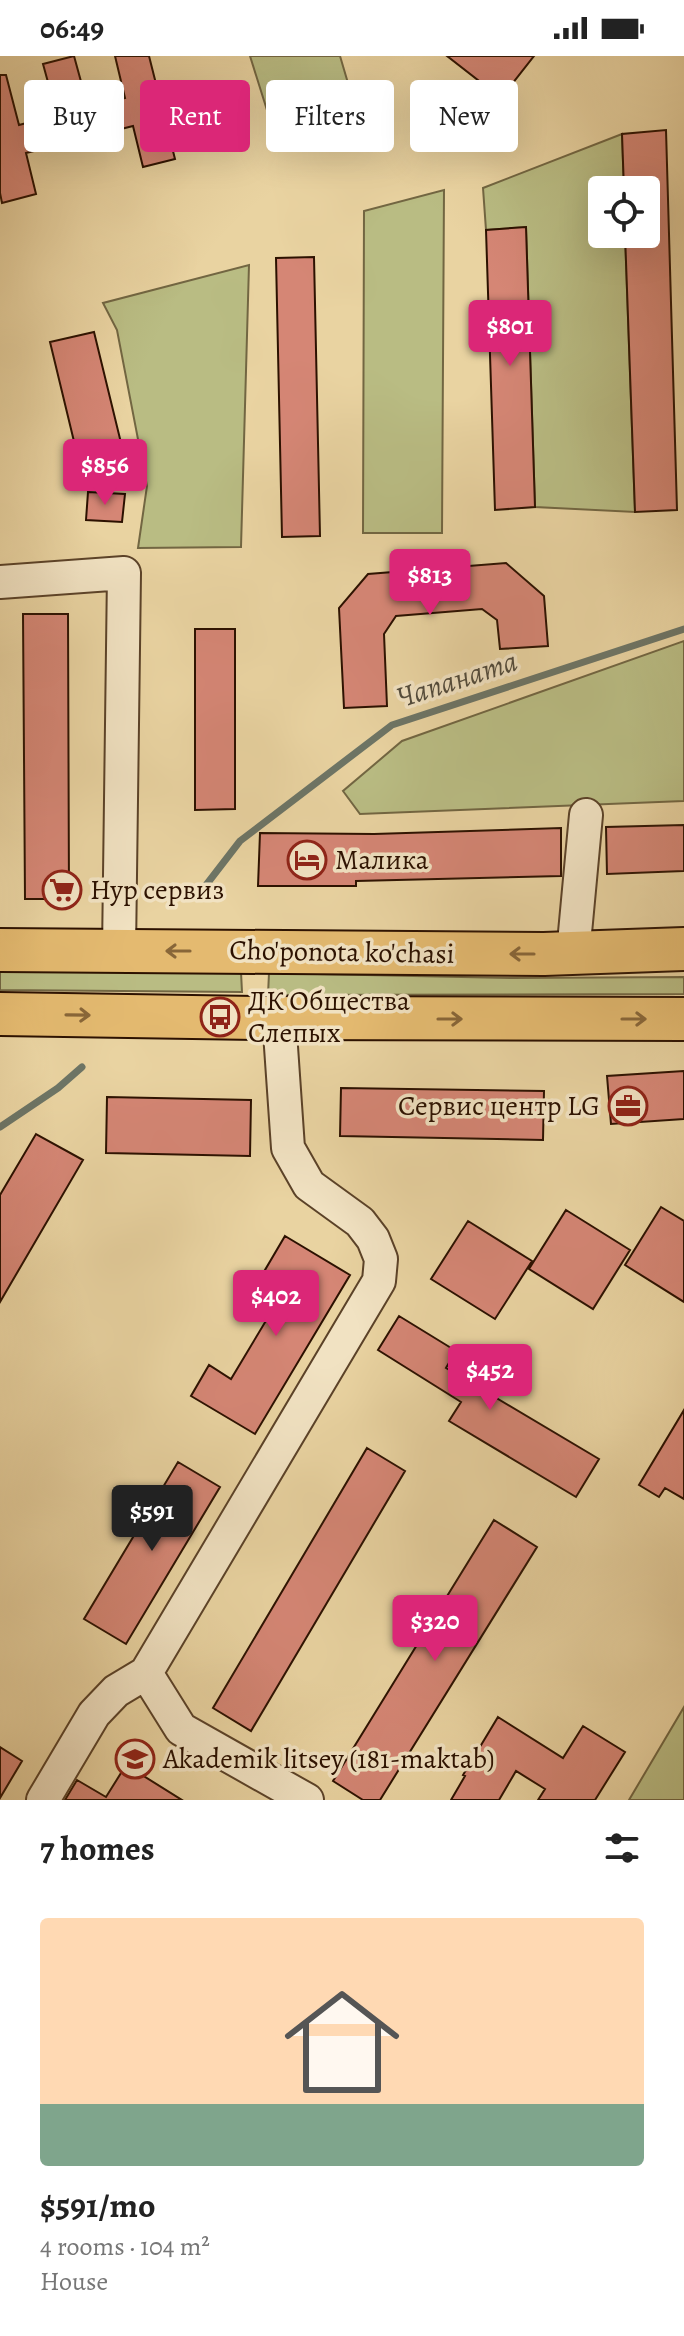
<!DOCTYPE html>
<html lang="en">
<head>
<meta charset="utf-8">
<style>
	:root { --surface:#fff; --page:#f6f6f6; --text:#222; --muted:#767676; --accent:#db2777 }
	body { margin:0; font-family:Alegreya,serif; background:var(--page); color:var(--text); height:100vh; display:flex; flex-direction:column; font-size:30px; white-space:nowrap }
	* { box-sizing:border-box; margin:0 }
	p { font-size:26px; color:var(--muted) }
	.icon { flex:none; width:44px; height:44px; fill:none; stroke:currentColor; stroke-width:2; stroke-linecap:round; stroke-linejoin:round }
	.map { position:relative; height:1744px; overflow:hidden }
	.details { display:flex; flex-direction:column; background:var(--surface); flex:1 }
	.details>* { flex:none }
	.top-card { position:absolute; left:24px; top:24px; width:636px; height:72px; display:flex; gap:16px }
	.controls { position:absolute; left:588px; top:120px; display:grid; gap:16px }
	.controls a { display:grid; place-items:center; width:72px; height:72px; border-radius:8px; background:var(--surface); box-shadow:0 8px 32px #0002; font-size:40px }
	.price { position:absolute; translate:-50% -68px; padding:0 18px; border-radius:8px; background:var(--accent); color:#fff; font-size:26px; line-height:52px; filter:drop-shadow(0 2px 4px #0008) }
	.price::after { content:''; position:absolute; left:50%; top:48px; width:24px; height:18px; margin-left:-12px; background:inherit; clip-path:polygon(0 0,100% 0,50% 100%) }
	.price.active { background:#222; color:#fff }
	ul { padding:0; list-style:none }
	li { display:grid; align-content:center; gap:16px; height:424px; padding:0 40px }
	li span { display:grid; place-items:center; height:248px; border-radius:8px; color:#555 }
	li>.icon { margin-inline-start:auto }
	span .icon { width:144px; height:144px; fill:#fffc; stroke-width:1 }
	li b { font-size:34px }
	h2 { display:flex; justify-content:space-between; align-items:center; height:96px; padding:0 40px; font-size:34px }
	.tag { padding:0 28px; border-radius:8px; background:var(--surface); box-shadow:0 8px 32px #0002; font-size:28px; line-height:72px }
	.tag.active { background:var(--accent); color:#fff }
	.status { display:flex; justify-content:space-between; align-items:center; height:56px; padding:0 40px; background:var(--surface); direction:ltr }
	.status svg { height:22px; fill:currentColor }
	.map>svg:first-child { display:block }
	.green { fill:#b9bc83; stroke:#726642; stroke-width:2 }
	.lines { fill:none; stroke-linecap:round; stroke-linejoin:round }
	.stream { stroke:#6d7566; stroke-width:7 }
	.building { fill:#d58675; stroke:#2c1100; stroke-width:2 }
	.minor-casing { stroke:#5b4228; stroke-width:36 }
	.major-casing { stroke:#2c1100; stroke-width:46 }
	.minor { stroke:#f1e2c2; stroke-width:32 }
	.major { stroke:#e4ba70; stroke-width:42 }
	.oneway { stroke:#886638 }
	.labels { text-anchor:middle; dominant-baseline:central; stroke-width:7; stroke-linejoin:round; paint-order:stroke }
	.poi-label { font-size:28px; fill:#2c1100; stroke:#f1e2c2; text-anchor:start }
	.street-label { font-size:28px; fill:#2c1100; stroke:#f1e2c2 }
	.water-label { font-size:30px; font-style:italic; fill:#524b3c; stroke:#f1e2c2 }
</style>
</head>
<body>
<div class="status"><b>06:49</b><svg viewBox="0 0 49 12"><path d="M0 12V9h3v3zM5 12V6h3v6zM10 12V3h3v9zM15 12V0h3v12zM26 1h20v11H26zM47 4h2v5h-2z"/></svg></div>
<div class="map">
<svg width="684" height="1744" viewBox="0 0 684 1744">
	<rect width="100%" height="100%" fill="#e9d3a1"/>
	<filter id="stains"><feTurbulence type="fractalNoise" baseFrequency=".0025" numOctaves="4"/><feColorMatrix values="0 0 0 0 .2 0 0 0 0 .09 0 0 0 0 .02 0 0 0 .5 -.17"/></filter>
	<radialGradient id="worn" r=".72"><stop offset=".6" stop-color="#630" stop-opacity="0"/><stop offset="1" stop-color="#630" stop-opacity=".3"/></radialGradient>
	<path class="green" d="M 250,0 L 340,0 L 358,61 L 277,86 Z
		M 622,78 L 624,134 L 602,134 L 602,178 L 625,178 L 635,456 L 535,451 L 526,171 L 486,174 L 483,132 Z
		M 444,134 L 442,477 L 363,477 L 364,155 Z
		M 249,209 L 241,491 L 138,492 L 147,430 L 117,274 L 103,247 Z
		M 684,585 L 684,745 L 360,758 L 343,735 L 402,685 Z
		M 0,916 L 241,916 L 242,936 L 0,934 Z
		M 269,917 L 512,922 L 684,921 L 684,938 L 268,939 Z
		M 684,1651 L 684,1744 L 629,1744 Z"/>
	<g class="lines">
		<path class="stream" d="M 203,833 L 240,785 L 392,669 L 684,573
			M 0,1071 L 58,1032 L 82,1011"/>
	</g>
	<path class="building" d="M 74,0 L 88,51 L 125,42 L 115,0 L 149,0 L 175,103 L 143,111 L 133,70 L 26,97 L 36,138 L 2,147 L 0,137 L 0,19 L 6,19 L 19,69 L 57,59 L 43,8 Z
		M 447,0 L 534,0 L 501,42 Z
		M 666,74 L 677,454 L 635,456 L 625,178 L 646,178 L 646,134 L 624,134 L 622,78 Z
		M 526,171 L 535,451 L 495,454 L 486,174 Z
		M 314,201 L 320,480 L 282,481 L 276,202 Z
		M 94,276 L 122,391 L 78,402 L 50,286 Z
		M 88,436 L 125,438 L 122,466 L 86,464 Z
		M 506,507 L 544,540 L 548,590 L 500,593 L 497,564 L 482,553 L 396,560 L 384,578 L 387,650 L 344,652 L 339,552 L 368,518 Z
		M 23,558 L 68,558 L 69,843 L 25,843 Z
		M 195,573 L 235,573 L 235,753 L 195,754 Z
		M 684,769 L 684,815 L 607,818 L 606,771 Z
		M 561,772 L 561,820 L 356,825 L 356,830 L 258,830 L 260,777 L 374,778 Z
		M 684,1015 L 684,1063 L 611,1068 L 607,1020 Z
		M 341,1032 L 544,1035 L 543,1084 L 340,1080 Z
		M 107,1041 L 251,1044 L 250,1100 L 106,1097 Z
		M 36,1078 L 83,1104 L 0,1246 L 0,1139 Z
		M 661,1151 L 684,1165 L 684,1246 L 625,1209 Z
		M 566,1154 L 630,1194 L 593,1253 L 529,1213 Z
		M 468,1165 L 532,1205 L 495,1263 L 431,1223 Z
		M 285,1180 L 350,1219 L 255,1378 L 191,1340 L 209,1309 L 231,1323 L 288,1228 L 265,1214 Z
		M 399,1260 L 456,1295 L 446,1312 L 599,1403 L 576,1441 L 449,1365 L 461,1346 L 378,1294 Z
		M 684,1354 L 684,1443 L 665,1432 L 659,1441 L 639,1429 Z
		M 367,1392 L 405,1415 L 251,1675 L 213,1652 Z
		M 178,1406 L 220,1431 L 126,1588 L 84,1563 Z
		M 494,1464 L 537,1491 L 380,1744 L 363,1744 L 333,1725 Z
		M 498,1661 L 563,1702 L 583,1670 L 625,1696 L 595,1744 L 538,1744 L 545,1733 L 516,1715 L 499,1744 L 451,1744 L 465,1720 L 463,1719 Z
		M 0,1691 L 22,1705 L 0,1742 Z
		M 126,1709 L 182,1744 L 65,1744 L 77,1724 L 106,1741 Z"/>
	<g class="lines">
		<defs>
			<path id="minor" d="M 0,526 L 124,517 L 119,895
				M 573,898 L 586,759
				M 146,1617 L 181,1673 L 307,1744
				M 43,1744 L 94,1658 L 116,1635 L 146,1617 L 379,1225 L 381,1203 L 373,1183 L 360,1166 L 309,1129 L 288,1092 L 279,962"/>
			<path id="major" d="M 0,894 L 544,898 L 684,893
				M 0,958 L 259,962 L 684,963"/>
		</defs>
		<use href="#minor" class="minor-casing"/>
		<use href="#major" class="major-casing"/>
		<use href="#minor" class="minor"/>
		<use href="#major" class="major"/>
	</g>
	<defs><path id="oneway-shaft" d="M-6 0H5M1.5-3L5.5 0L1.5 3" fill="none" stroke-width="1.6" stroke-linecap="round" stroke-linejoin="round" transform="scale(2)"/></defs>
	<g class="oneway">
		<use href="#oneway-shaft" transform="translate(178 895) rotate(-180)"/>
		<use href="#oneway-shaft" transform="translate(522 898) rotate(-180)"/>
		<use href="#oneway-shaft" transform="translate(78 959) rotate(1)"/>
		<use href="#oneway-shaft" transform="translate(450 963)"/>
		<use href="#oneway-shaft" transform="translate(634 963)"/>
	</g>
	<defs>
		<symbol id="hotel-ring" viewBox="-11 -11 22 22"><circle r="9.5" fill="#f1e2c2" stroke="#8f2418" stroke-width="1.5"/><path d="M-6-4.5h1.5V1H6V5H4.5V3h-9V5H-6ZM-4 0a1.8 1.8 0 1 1 3.6 0ZM.5 0V-2.5h3Q6-2.5 6 0Z" fill="#8f2418"/></symbol>
		<symbol id="supermarket-ring" viewBox="-11 -11 22 22"><circle r="9.5" fill="#f1e2c2" stroke="#8f2418" stroke-width="1.5"/><path d="M-6-5.5h2.5l.6 2H6L4.5 2H-2.5L-4.4-4H-6ZM-1.5 3.2a1.3 1.3 0 1 0 .1 0ZM3 3.2a1.3 1.3 0 1 0 .1 0Z" fill="#8f2418"/></symbol>
		<symbol id="bus-ring" viewBox="-11 -11 22 22"><circle r="9.5" fill="#f1e2c2" stroke="#8f2418" stroke-width="1.5"/><path d="M-5-6H5V4H4V6H2V4H-2V6H-4V4H-5ZM-3.5-4V0h7V-4ZM-3.5 1.2v1.5H-2V1.2ZM2 1.2v1.5H3.5V1.2Z" fill="#8f2418"/></symbol>
		<symbol id="office-ring" viewBox="-11 -11 22 22"><circle r="9.5" fill="#f1e2c2" stroke="#8f2418" stroke-width="1.5"/><path d="M-6-3h4V-5.5h4V-3h4V5H-6ZM-1-4.5V-3h2v-1.5ZM-6 0V1H6V0Z" fill="#8f2418"/></symbol>
		<symbol id="university-ring" viewBox="-11 -11 22 22"><circle r="9.5" fill="#f1e2c2" stroke="#8f2418" stroke-width="1.5"/><path d="M0-5L7-2L0 1L-7-2ZM-4 1L0 2.5L4 1V4Q0 6-4 4Z" fill="#8f2418"/></symbol>
	</defs>
	<g fill-rule="evenodd">
		<use href="#hotel-ring" x="285" y="782" width="44" height="44"/>
		<use href="#supermarket-ring" x="40" y="812" width="44" height="44"/>
		<use href="#bus-ring" x="198" y="939" width="44" height="44"/>
		<use href="#office-ring" x="606" y="1028" width="44" height="44"/>
		<use href="#university-ring" x="113" y="1681" width="44" height="44"/>
	</g>
	<g class="labels">
		<g class="poi-label">
			<text x="335" y="804">Малика</text>
			<text x="90" y="834">Нур сервиз</text>
			<text x="248" y="945">ДК Общества<tspan x="248" dy="32">Слепых</tspan></text>
			<text x="600" y="1050" text-anchor="end">Сервис центр LG</text>
			<text x="163" y="1703">Akademik litsey (181-maktab)</text>
		</g>
		<g class="street-label">
			<text transform="translate(342 896) rotate(1)">Cho'ponota ko'chasi</text>
		</g>
		<g class="water-label">
			<text transform="translate(457 623) rotate(-18)">Чапаната</text>
		</g>
	</g>
	<rect width="100%" height="100%" filter="url(#stains)"/>
	<rect width="100%" height="100%" fill="url(#worn)"/>
</svg>
<div class="controls">
<a><svg class="icon" aria-label="locate" viewBox="0 0 24 24"><circle cx="12" cy="12" r="6"/><path d="M12 2v4M12 18v4M2 12h4M18 12h4"/></svg></a>
</div>
<b class="price" style="left:510px;top:312px">$801</b>
<b class="price" style="left:105px;top:451px">$856</b>
<b class="price" style="left:430px;top:561px">$813</b>
<b class="price" style="left:276px;top:1282px">$402</b>
<b class="price" style="left:490px;top:1356px">$452</b>
<b class="price active" style="left:152px;top:1497px">$591</b>
<b class="price" style="left:435px;top:1607px">$320</b>
<div class="top-card">
<a class="tag">Buy</a>
<a class="tag active">Rent</a>
<a class="tag">Filters</a>
<a class="tag">New</a>
</div>
</div>
<section class="details">
<h2>7 homes<svg class="icon" aria-label="filters" viewBox="0 0 24 24"><path d="M4 7h16M4 17h16"/><circle cx="9" cy="7" r="2"/><circle cx="15" cy="17" r="2"/></svg></h2>
<ul>
<li><span style="background:linear-gradient(#ffd9b3 75%,#7fa58c 0)"><svg class="icon" aria-label="home" viewBox="0 0 24 24"><path d="M3 11l9-7 9 7M6 9v11h12V9"/></svg></span><div><b>$591/mo</b><p>4 rooms · 104 m²</p><p>House</p></div></li>
</ul>
</section>
</body>
</html>
